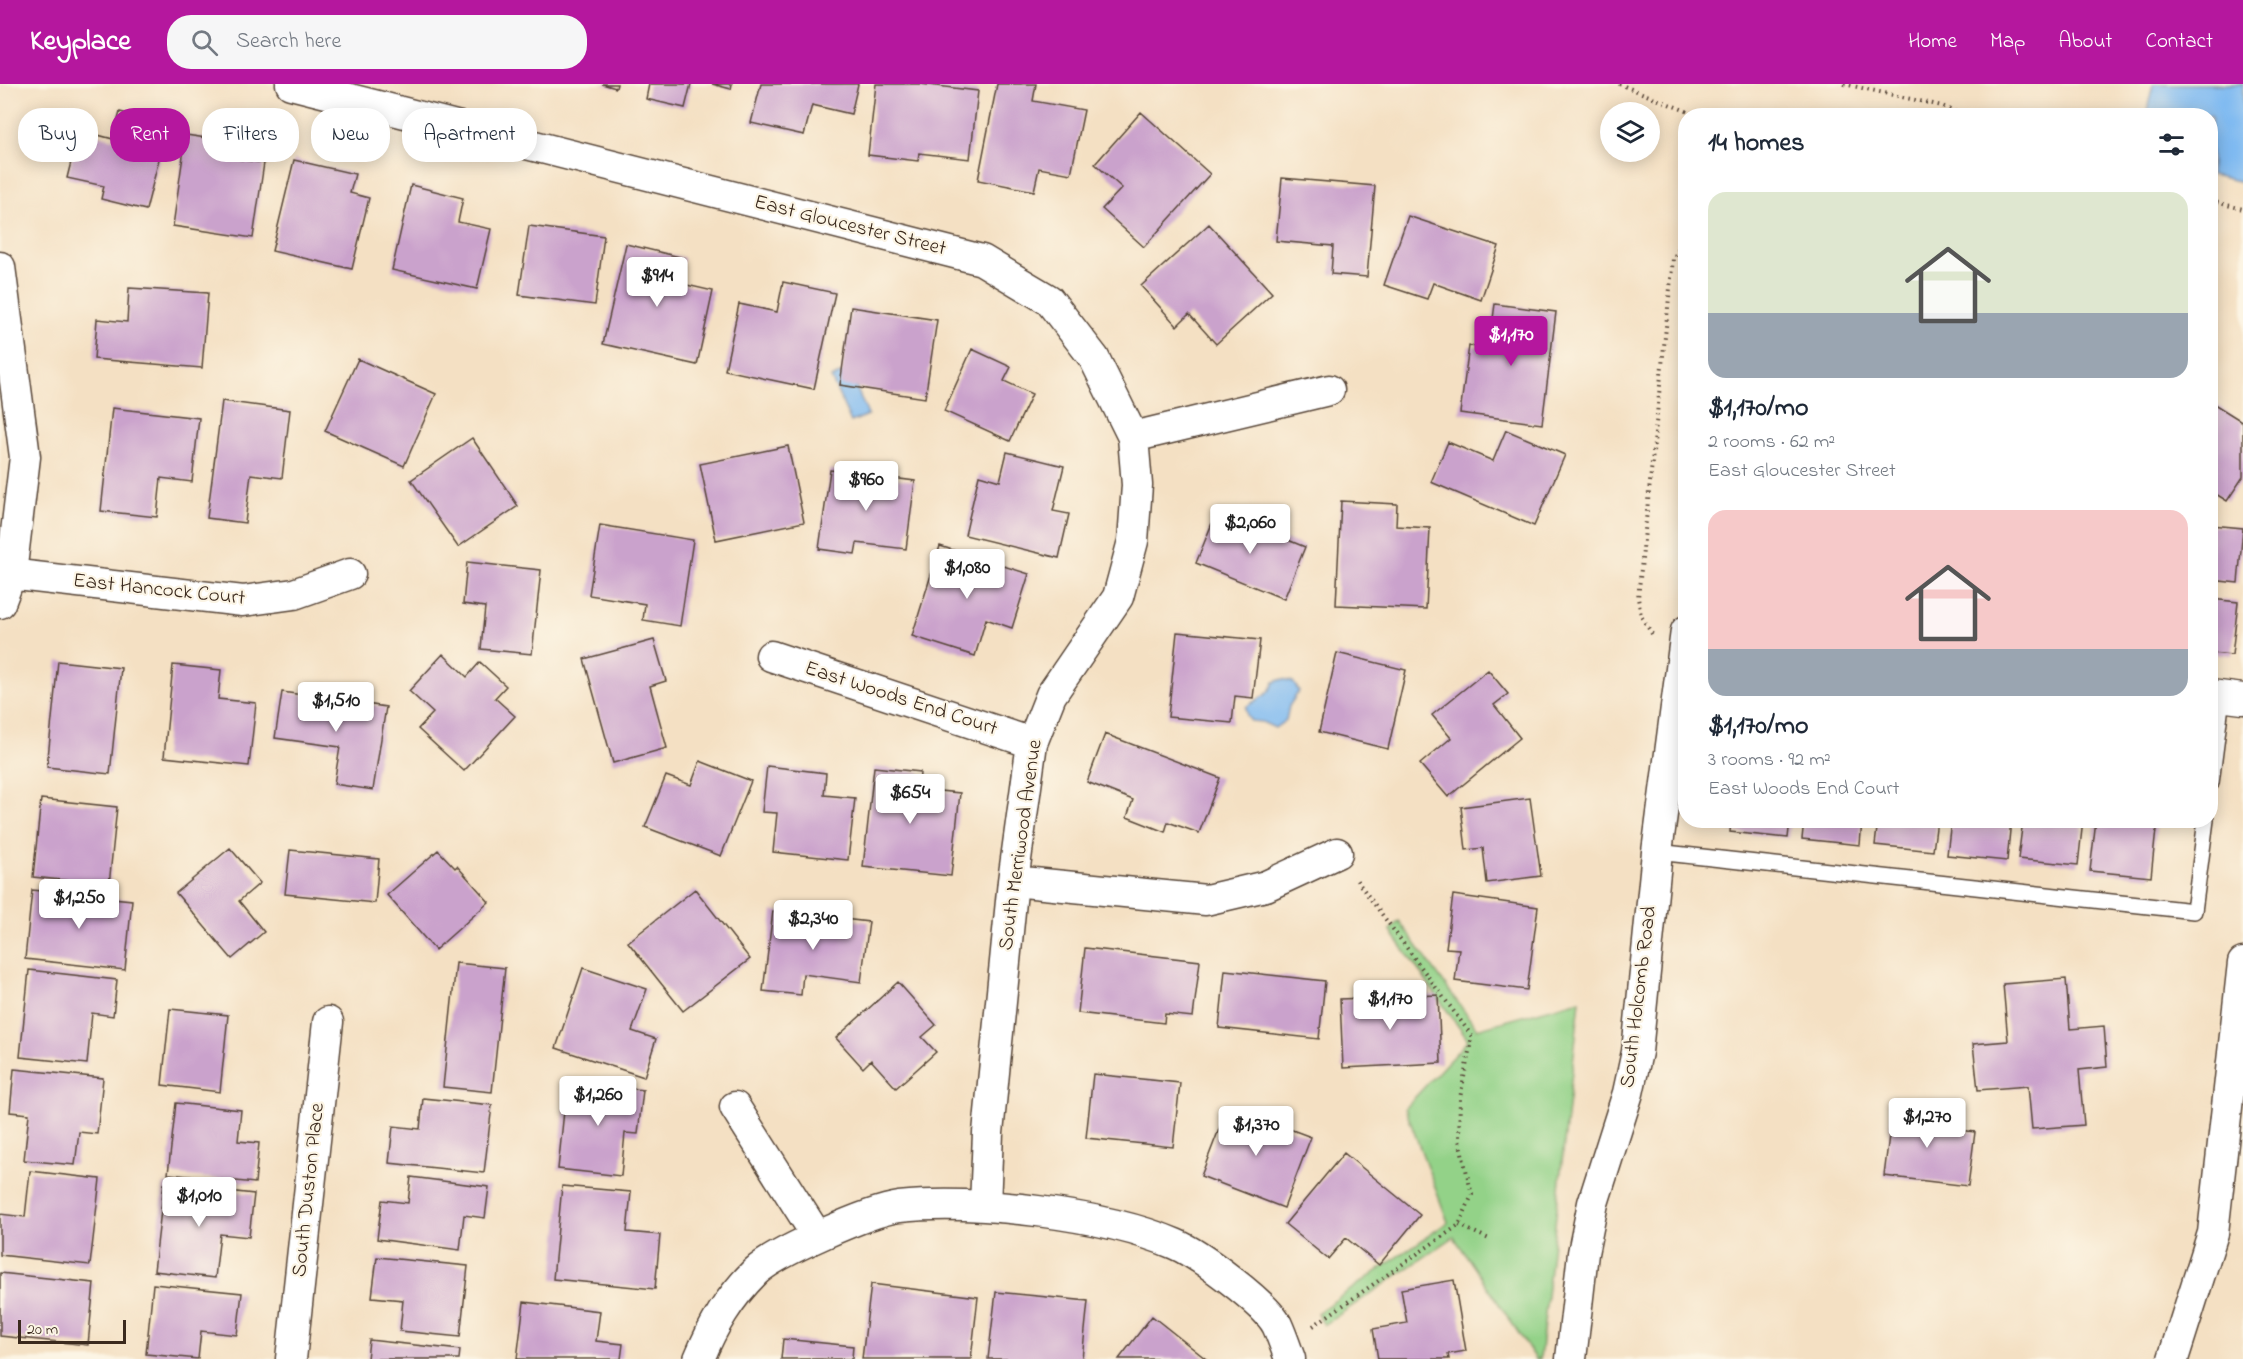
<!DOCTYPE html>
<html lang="en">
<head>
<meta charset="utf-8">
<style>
	:root { --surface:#fff; --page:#f6f6f7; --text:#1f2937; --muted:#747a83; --accent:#b5179e }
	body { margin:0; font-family:"Indie Flower",sans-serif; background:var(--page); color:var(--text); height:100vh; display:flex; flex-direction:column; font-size:22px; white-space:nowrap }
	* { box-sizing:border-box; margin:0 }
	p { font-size:20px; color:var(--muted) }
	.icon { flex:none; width:33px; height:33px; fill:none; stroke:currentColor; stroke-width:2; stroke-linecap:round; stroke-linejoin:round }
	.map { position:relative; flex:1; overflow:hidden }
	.details { position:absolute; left:1678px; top:24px; width:540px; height:720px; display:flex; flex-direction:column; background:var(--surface); border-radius:24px; box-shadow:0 3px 15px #0003 }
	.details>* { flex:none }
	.banner { position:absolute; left:18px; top:24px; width:570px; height:54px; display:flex; gap:12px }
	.buttons { position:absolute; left:1600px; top:18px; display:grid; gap:12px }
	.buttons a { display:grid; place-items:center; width:60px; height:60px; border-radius:50%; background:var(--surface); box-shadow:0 3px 15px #0003; font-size:30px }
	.scale { position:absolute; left:18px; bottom:15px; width:108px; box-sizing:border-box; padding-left:6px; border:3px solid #3b2a1e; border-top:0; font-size:16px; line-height:21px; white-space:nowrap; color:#3b2a1e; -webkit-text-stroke:4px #fcf5e5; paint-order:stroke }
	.price { position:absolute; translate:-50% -51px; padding:0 14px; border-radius:6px; background:#fff; color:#222; font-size:20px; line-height:39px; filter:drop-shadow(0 2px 3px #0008) }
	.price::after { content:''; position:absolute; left:50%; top:36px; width:18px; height:14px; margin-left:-9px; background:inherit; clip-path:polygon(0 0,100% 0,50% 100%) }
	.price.current { background:var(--accent); color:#fff }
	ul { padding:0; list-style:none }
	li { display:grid; align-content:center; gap:12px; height:318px; padding:0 30px }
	li span { display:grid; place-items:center; height:186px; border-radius:18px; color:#555 }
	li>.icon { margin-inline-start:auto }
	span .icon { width:108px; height:108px; fill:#fffc; stroke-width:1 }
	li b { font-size:26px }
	h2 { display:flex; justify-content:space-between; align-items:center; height:72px; padding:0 30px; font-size:26px }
	.pill { padding:0 21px; border-radius:24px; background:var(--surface); box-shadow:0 3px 15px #0003; font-size:21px; line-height:54px }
	.pill.current { background:var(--accent); color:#fff }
	header { display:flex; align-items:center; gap:36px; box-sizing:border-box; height:84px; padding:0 30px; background:var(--accent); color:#fff }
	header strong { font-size:28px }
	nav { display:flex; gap:33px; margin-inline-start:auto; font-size:21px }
	.search { width:420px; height:54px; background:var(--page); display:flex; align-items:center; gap:15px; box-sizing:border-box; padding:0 21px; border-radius:24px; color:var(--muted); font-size:22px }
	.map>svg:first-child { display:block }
	.green { fill:#93d288; stroke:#677e53; stroke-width:1.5 }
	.water { fill:#7fbaf1; stroke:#5d7288; stroke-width:1.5 }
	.building { fill:#caa2cc }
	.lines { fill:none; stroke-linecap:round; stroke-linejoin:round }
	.service-casing { stroke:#574537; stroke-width:18 }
	.minor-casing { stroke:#574537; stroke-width:33 }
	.path { stroke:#574537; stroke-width:4; stroke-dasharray:1.5 4.5; stroke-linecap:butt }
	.service { stroke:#fff; stroke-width:15 }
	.minor { stroke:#fff; stroke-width:30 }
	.labels { text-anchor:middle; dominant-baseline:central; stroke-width:4.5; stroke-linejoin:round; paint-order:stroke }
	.street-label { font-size:21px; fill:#3b2a1e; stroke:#fcf5e5 }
</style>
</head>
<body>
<header>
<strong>Keyplace</strong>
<div class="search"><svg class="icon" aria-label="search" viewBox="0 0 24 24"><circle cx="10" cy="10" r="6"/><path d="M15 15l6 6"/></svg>Search here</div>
<nav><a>Home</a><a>Map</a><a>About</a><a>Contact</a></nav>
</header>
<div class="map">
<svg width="2243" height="1275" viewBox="0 0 2243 1275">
	<rect width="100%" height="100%" fill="#fcf5e5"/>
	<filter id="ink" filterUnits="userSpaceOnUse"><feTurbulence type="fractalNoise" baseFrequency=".0167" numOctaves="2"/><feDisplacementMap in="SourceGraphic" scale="12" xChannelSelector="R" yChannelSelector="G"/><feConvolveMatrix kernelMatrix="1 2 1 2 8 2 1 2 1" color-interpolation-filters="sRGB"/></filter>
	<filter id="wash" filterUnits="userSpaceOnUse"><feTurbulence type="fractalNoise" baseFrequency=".008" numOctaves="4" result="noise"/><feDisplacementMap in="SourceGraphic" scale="24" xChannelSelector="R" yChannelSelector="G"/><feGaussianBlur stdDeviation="1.35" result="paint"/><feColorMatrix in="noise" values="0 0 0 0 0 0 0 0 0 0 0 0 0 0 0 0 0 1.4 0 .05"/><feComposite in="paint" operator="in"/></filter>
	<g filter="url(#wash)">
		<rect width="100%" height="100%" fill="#f4e0c3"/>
		<path class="green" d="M 1399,837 L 1477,945 L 1580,916 L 1540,1275 L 1536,1275 L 1454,1153 L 1324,1241 L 1317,1229 L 1448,1138 L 1405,1024 L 1468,956 L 1390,846 Z"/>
		<path class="water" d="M 2153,0 L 2243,0 L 2243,98 L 2211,91 L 2211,32 L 2146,31 Z
			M 849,286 L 868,331 L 851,338 L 831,294 Z
			M 1283,595 L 1293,598 L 1299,607 L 1289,622 L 1286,636 L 1275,644 L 1262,638 L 1251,637 L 1247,632 L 1246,623 C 1258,613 1267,615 1274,598 Z"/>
		<g id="blocks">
			<path class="building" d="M 602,0 L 617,0 L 616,4 Z
				M 649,0 L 691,0 L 685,24 L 646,15 Z
				M 712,0 L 732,0 L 731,5 Z
				M 761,0 L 858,0 L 851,30 L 812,21 L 804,51 L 751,39 Z
				M 876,0 L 920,0 L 978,7 L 970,75 L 919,69 L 918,77 L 868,71 Z
				M 997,0 L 1036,0 L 1033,17 L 1084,26 L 1071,90 L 1039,84 L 1034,107 L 978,96 Z
				M 120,28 L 168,40 L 146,126 L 101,115 L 104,102 L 67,94 L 79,46 L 113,55 Z
				M 1141,28 L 1210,90 L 1144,163 L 1102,125 L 1122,104 L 1095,80 Z
				M 186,51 L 233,58 L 230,74 L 264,79 L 253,154 L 173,142 Z
				M 294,76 L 355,90 L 350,109 L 369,114 L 352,185 L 272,167 Z
				M 1282,94 L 1375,102 L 1367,193 L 1331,190 L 1333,162 L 1276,157 Z
				M 411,101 L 463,114 L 458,138 L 491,145 L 477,205 L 392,186 Z
				M 1408,132 L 1499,162 L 1481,216 L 1433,199 L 1427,215 L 1384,201 Z
				M 1209,140 L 1272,209 L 1216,260 L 1189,230 L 1177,242 L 1141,202 Z
				M 529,142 L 604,152 L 595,221 L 519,211 Z
				M 626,160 L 684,174 L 678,199 L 713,207 L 697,281 L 603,260 Z
				M 783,198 L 835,209 L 814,305 L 725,286 L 739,220 L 777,228 Z
				M 129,204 L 208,209 L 202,284 L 94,275 L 97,235 L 127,238 Z
				M 1495,220 L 1556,228 L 1542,340 L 1460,329 L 1469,262 L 1489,264 Z
				M 851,223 L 937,236 L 925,314 L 840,301 Z
				M 972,265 L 1011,283 L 1004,297 L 1032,310 L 1010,357 L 944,327 Z
				M 358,275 L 436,310 L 404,382 L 325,347 Z
				M 222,317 L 290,326 L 282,394 L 251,390 L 245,439 L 207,434 Z
				M 2211,318 L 2243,338 L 2243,393 L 2227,417 L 2211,407 Z
				M 112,324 L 199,334 L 192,398 L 161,394 L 157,433 L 101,427 Z
				M 1506,346 L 1565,371 L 1534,442 L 1431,398 L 1448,358 L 1493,377 Z
				M 472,354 L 518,422 L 458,463 L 411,396 Z
				M 788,362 L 804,438 L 716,456 L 700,380 Z
				M 1007,368 L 1064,382 L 1053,427 L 1069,430 L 1059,474 L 965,451 L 979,391 L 1000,397 Z
				M 830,386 L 915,397 L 906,465 L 857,459 L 855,470 L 819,465 Z
				M 1341,417 L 1397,420 L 1396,442 L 1430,444 L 1426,525 L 1336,521 Z
				M 1217,427 L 1305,463 L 1284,515 L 1196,479 Z
				M 600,441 L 693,456 L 680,542 L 643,536 L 645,520 L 589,511 Z
				M 2211,441 L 2243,444 L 2238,499 L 2211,496 Z
				M 940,462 L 1029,490 L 1012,544 L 986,535 L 975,572 L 912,552 Z
				M 467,478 L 541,486 L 532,570 L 481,565 L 485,523 L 463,520 Z
				M 2211,515 L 2238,518 L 2232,571 L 2211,569 Z
				M 1177,548 L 1260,556 L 1253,614 L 1235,612 L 1232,639 L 1168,633 Z
				M 654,556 L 666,597 L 650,602 L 667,664 L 613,679 L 584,575 Z
				M 1337,569 L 1406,586 L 1388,665 L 1319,648 Z
				M 443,570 L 467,593 L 480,578 L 506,602 L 495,614 L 515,632 L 464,687 L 418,645 L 433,629 L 409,607 Z
				M 58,577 L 121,584 L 110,690 L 47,683 Z
				M 173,581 L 221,586 L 218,615 L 256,619 L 249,682 L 164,673 Z
				M 1488,586 L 1508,610 L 1494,621 L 1520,654 L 1448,713 L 1420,680 L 1451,654 L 1432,631 Z
				M 282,608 L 386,623 L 373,706 L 334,700 L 340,663 L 275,654 Z
				M 1105,650 L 1220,694 L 1199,749 L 1168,738 L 1165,748 L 1127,733 L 1133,716 L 1087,698 Z
				M 700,677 L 751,697 L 721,772 L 645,743 L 666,692 L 691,701 Z
				M 767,682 L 826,689 L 824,711 L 855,714 L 848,776 L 773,768 L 777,729 L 762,728 Z
				M 874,683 L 920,688 L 919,705 L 960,709 L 951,792 L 863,783 Z
				M 1530,714 L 1541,792 L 1487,799 L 1483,764 L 1466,766 L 1461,723 Z
				M 41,715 L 117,723 L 109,801 L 33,793 Z
				M 1731,736 L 1790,736 L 1788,754 L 1730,748 Z
				M 1804,736 L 1862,736 L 1860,761 L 1802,755 Z
				M 1878,736 L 1937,736 L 1933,767 L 1875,761 Z
				M 1951,736 L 2011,736 L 2007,777 L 1947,771 Z
				M 2023,736 L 2083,736 L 2078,781 L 2018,775 Z
				M 2096,736 L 2157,736 L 2151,793 L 2090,787 Z
				M 230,764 L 260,799 L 239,817 L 264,848 L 232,875 L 176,809 Z
				M 290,766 L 379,775 L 375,819 L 285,810 Z
				M 438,766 L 455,784 L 457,782 L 489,818 L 435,866 L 387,811 Z
				M 695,805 L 750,875 L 683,927 L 628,858 Z
				M 32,806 L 132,816 L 125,886 L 25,875 Z
				M 1453,811 L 1538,823 L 1527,906 L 1455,897 L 1459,865 L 1446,864 Z
				M 773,827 L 869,838 L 861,898 L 803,890 L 801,911 L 763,907 Z
				M 1085,864 L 1200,877 L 1193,933 L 1165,930 L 1164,939 L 1078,929 Z
				M 456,879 L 505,884 L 492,1008 L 443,1003 Z
				M 583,884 L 647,905 L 632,947 L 656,955 L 644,993 L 556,964 Z
				M 29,886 L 117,896 L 113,932 L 92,929 L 87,980 L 20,973 Z
				M 1225,886 L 1325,897 L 1319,955 L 1219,944 Z
				M 2066,895 L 2070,945 L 2104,942 L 2107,983 L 2079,986 L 2084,1041 L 2032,1045 L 2028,1002 L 1978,1006 L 1973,960 L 2008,957 L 2003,900 Z
				M 898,898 L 936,941 L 922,953 L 936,968 L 896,1004 L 871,976 L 863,984 L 836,954 Z
				M 1438,911 L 1441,979 L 1343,984 L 1340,915 Z
				M 170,925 L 228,931 L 220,1008 L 162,1001 Z
				M 14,985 L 103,994 L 97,1050 L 79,1048 L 75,1081 L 24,1076 L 29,1030 L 10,1028 Z
				M 1093,990 L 1180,999 L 1173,1063 L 1086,1054 Z
				M 567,998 L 643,1006 L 638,1050 L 625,1049 L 621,1092 L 558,1085 Z
				M 423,1014 L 492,1021 L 484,1089 L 389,1079 L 393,1042 L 420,1045 Z
				M 176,1019 L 241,1026 L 238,1057 L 259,1059 L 255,1099 L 168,1090 Z
				M 1893,1019 L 1929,1023 L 1927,1042 L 1975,1048 L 1968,1102 L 1884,1092 Z
				M 1228,1022 L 1311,1053 L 1284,1124 L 1201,1092 Z
				M 1344,1069 L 1420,1131 L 1379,1181 L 1346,1154 L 1328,1175 L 1285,1140 Z
				M 30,1087 L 100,1095 L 90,1181 L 0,1171 L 0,1130 L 25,1133 Z
				M 411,1093 L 489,1103 L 485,1134 L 464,1131 L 460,1166 L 377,1155 L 382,1116 L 408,1119 Z
				M 164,1100 L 254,1110 L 249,1153 L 220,1150 L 215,1194 L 154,1187 Z
				M 562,1102 L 631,1108 L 627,1148 L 660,1151 L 655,1205 L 553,1195 Z
				M 377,1173 L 468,1182 L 460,1253 L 400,1247 L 403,1216 L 372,1213 Z
				M 0,1189 L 94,1199 L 88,1261 L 0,1252 Z
				M 1454,1196 L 1466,1267 L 1448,1270 L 1449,1275 L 1378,1275 L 1373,1245 L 1407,1239 L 1401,1205 Z
				M 153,1200 L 242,1209 L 237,1251 L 201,1247 L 198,1275 L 146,1270 Z
				M 871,1200 L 978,1213 L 971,1275 L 862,1275 Z
				M 996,1208 L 1088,1217 L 1082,1275 L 988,1275 Z
				M 524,1218 L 600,1227 L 596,1257 L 623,1260 L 621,1275 L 517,1275 Z
				M 1152,1232 L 1206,1275 L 1119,1275 Z
				M 783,1255 L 853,1262 L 852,1275 L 781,1275 Z
				M 369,1256 L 460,1266 L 459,1275 L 367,1275 Z"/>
		</g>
	</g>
	<g filter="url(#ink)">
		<use href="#blocks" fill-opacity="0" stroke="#574537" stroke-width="1.5"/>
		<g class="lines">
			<defs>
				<path id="service" d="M 2211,699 L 2222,613
					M 1657,768 L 2194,827 L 2206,736"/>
				<path id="minor" d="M 291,0 L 982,176 L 1049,216 L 1094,274 L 1133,353 L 1137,401 L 1133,457 L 1118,513 L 1051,611 L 1032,659 L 1013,797 L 988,1049 L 985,1122
					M 0,183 L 25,373 L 11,490 L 0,519
					M 1133,353 L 1329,306
					M 0,489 L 243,517 L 294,510 L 350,490
					M 771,572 L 1032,659
					M 2211,611 L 2243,615
					M 1013,797 L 1206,816 L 1266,802 L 1337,769
					M 735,1023 L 817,1152
					M 291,1275 L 328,938
					M 699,1275 C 713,1241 729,1214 755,1188 C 776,1168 870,1127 899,1123 C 975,1115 1105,1130 1175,1160 C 1199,1170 1265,1219 1277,1241 C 1282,1252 1286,1264 1290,1275
					M 1571,1275 L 1583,1169 L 1593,1119 L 1628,1009 L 1637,968 L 1657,768 L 1686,547
					M 2173,1275 L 2213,1149 L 2243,879"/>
			</defs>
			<use href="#service" class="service-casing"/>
			<use href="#minor" class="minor-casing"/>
			<path class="path" d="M 1619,0 L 1699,32
				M 1844,0 L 1942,22 L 1965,32
				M 2211,117 L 2243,125
				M 1652,550 L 1641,532 L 1638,514 L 1673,175 L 1686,152
				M 1459,1141 L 1489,1155
				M 1313,1242 L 1459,1141 L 1472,1111 L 1459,1056 L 1460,1014 L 1472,952 L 1355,794"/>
			<use href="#service" class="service"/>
			<use href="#minor" class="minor"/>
		</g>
	</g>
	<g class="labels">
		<g class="street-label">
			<text transform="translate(850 142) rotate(14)">East Gloucester Street</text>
			<text transform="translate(159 506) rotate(6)">East Hancock Court</text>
			<text transform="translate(901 615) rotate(18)">East Woods End Court</text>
			<text transform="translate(1021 761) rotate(-82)">South Merriwood Avenue</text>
			<text transform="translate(1639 913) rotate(-83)">South Holcomb Road</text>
			<text transform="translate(309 1106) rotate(-84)">South Duston Place</text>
		</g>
	</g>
</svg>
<div class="buttons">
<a><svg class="icon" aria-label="layers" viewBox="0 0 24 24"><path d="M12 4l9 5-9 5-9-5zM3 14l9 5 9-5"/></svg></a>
</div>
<div class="scale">20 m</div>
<b class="price" style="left:657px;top:224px">$914</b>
<b class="price current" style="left:1511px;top:283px">$1,170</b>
<b class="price" style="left:866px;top:428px">$960</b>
<b class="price" style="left:1250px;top:471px">$2,060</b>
<b class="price" style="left:967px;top:516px">$1,080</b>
<b class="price" style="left:336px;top:649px">$1,510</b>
<b class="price" style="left:910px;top:741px">$654</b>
<b class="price" style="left:79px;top:846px">$1,250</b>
<b class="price" style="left:813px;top:867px">$2,340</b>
<b class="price" style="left:1390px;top:947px">$1,170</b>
<b class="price" style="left:598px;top:1043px">$1,260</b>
<b class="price" style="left:1927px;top:1065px">$1,270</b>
<b class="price" style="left:1256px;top:1073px">$1,370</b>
<b class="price" style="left:199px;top:1144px">$1,010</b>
<div class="banner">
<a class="pill">Buy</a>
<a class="pill current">Rent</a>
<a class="pill">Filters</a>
<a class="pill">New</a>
<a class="pill">Apartment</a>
</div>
<section class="details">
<h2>14 homes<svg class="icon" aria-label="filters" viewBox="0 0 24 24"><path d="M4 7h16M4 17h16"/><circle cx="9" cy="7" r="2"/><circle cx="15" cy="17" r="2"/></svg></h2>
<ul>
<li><span style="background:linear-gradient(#dfe7d0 65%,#9aa5b1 0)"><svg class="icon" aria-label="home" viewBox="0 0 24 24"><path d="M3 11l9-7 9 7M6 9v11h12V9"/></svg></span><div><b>$1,170/mo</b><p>2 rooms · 62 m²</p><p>East Gloucester Street</p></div></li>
<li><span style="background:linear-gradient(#f6c9c9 75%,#9aa5b1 0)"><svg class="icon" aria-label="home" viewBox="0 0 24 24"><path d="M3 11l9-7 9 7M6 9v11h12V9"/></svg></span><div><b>$1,170/mo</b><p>3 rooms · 92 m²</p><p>East Woods End Court</p></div></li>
</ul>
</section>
</div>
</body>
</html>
